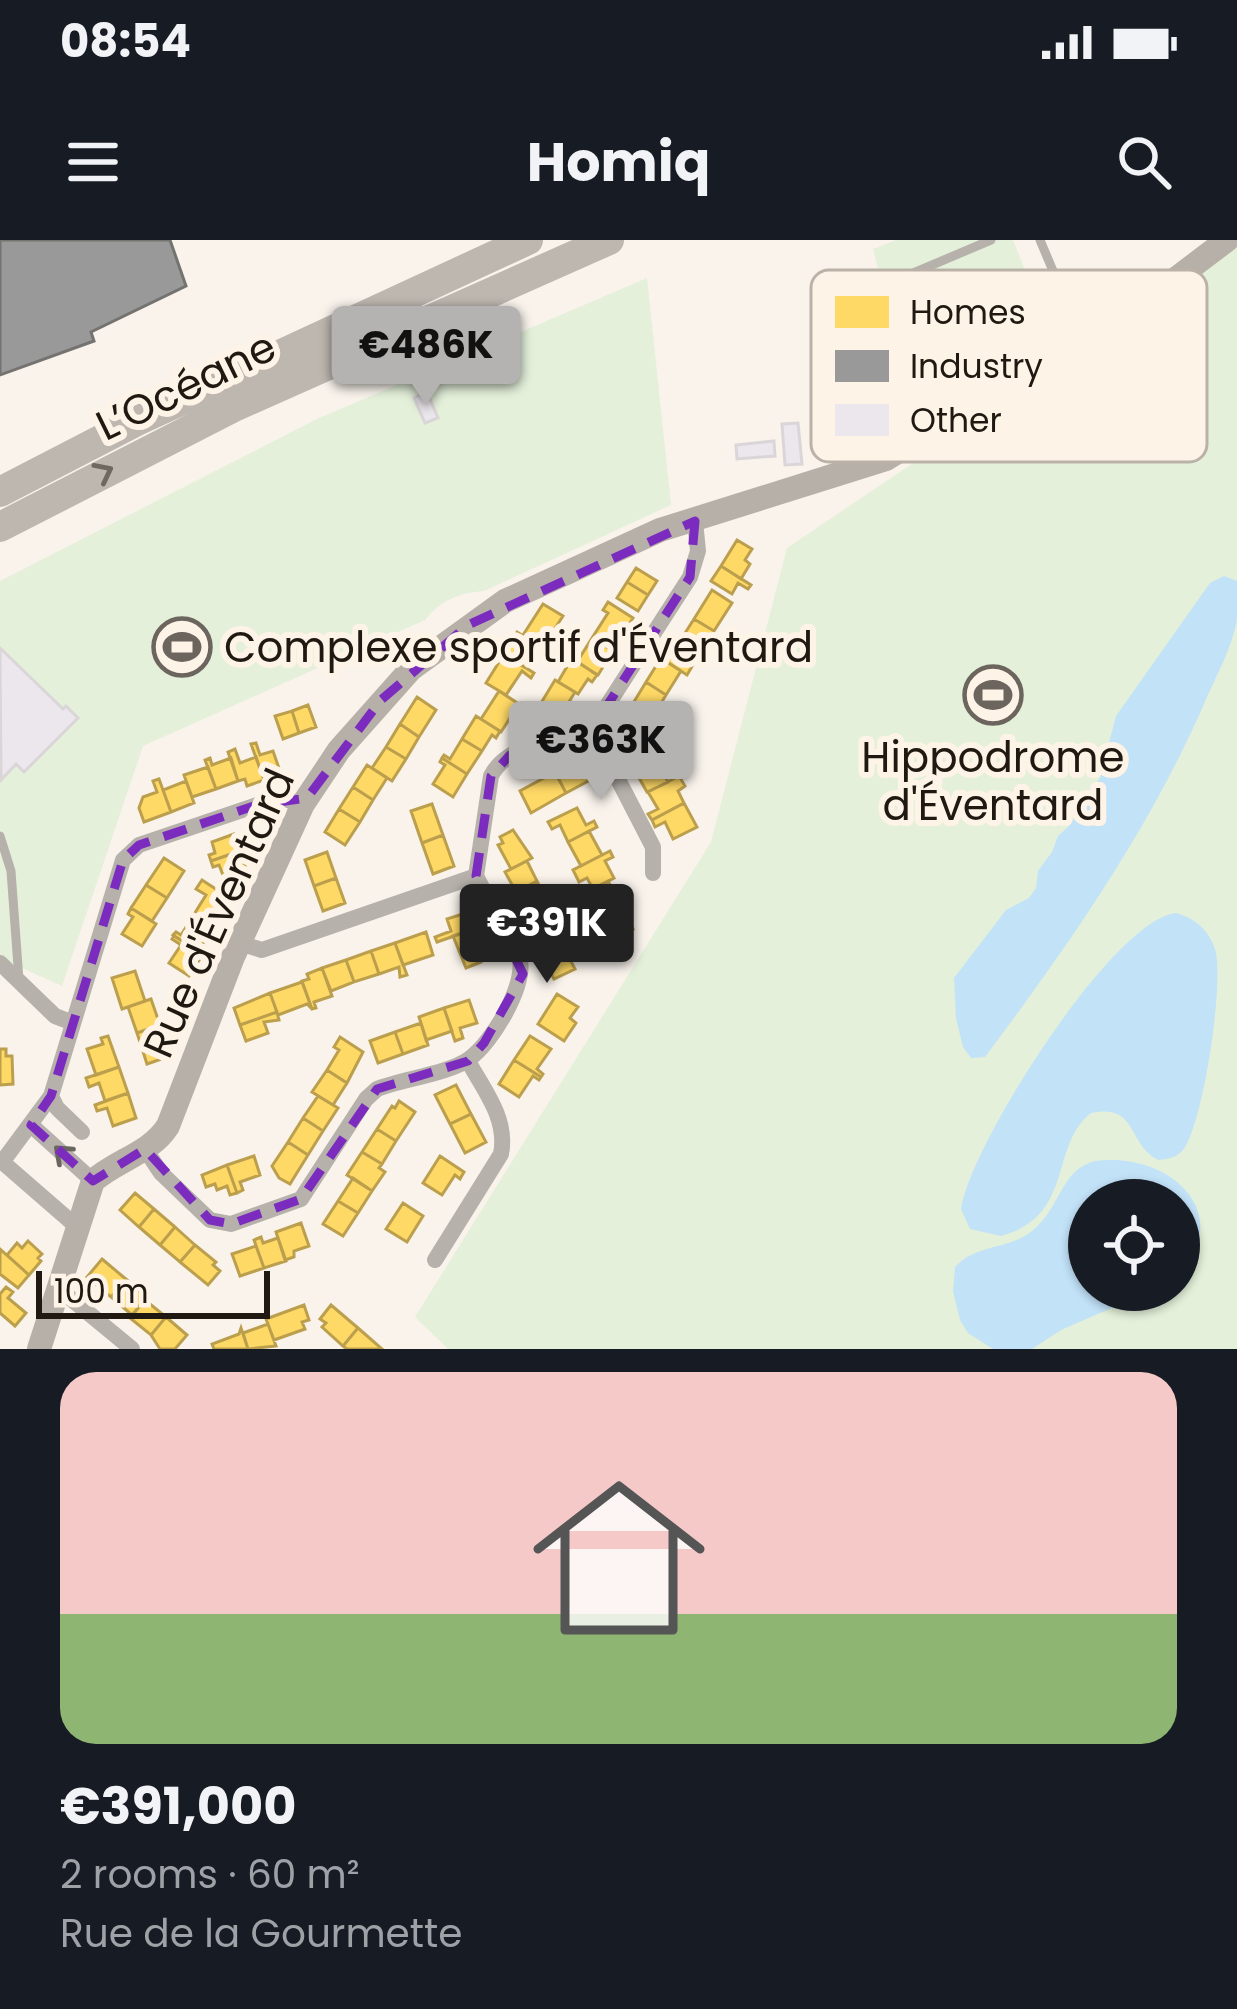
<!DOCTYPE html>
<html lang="en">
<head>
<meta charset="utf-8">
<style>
	:root { --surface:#171b24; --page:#20242c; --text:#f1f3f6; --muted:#9ea1a6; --accent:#b5b3b2 }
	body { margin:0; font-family:Poppins,sans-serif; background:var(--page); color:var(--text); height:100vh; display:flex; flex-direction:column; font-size:45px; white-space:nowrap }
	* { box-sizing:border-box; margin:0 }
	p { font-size:39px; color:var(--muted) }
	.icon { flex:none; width:66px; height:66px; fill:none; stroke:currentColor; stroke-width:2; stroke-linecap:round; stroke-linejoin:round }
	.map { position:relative; height:1109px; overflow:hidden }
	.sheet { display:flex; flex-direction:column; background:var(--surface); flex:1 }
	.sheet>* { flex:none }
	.tools { position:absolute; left:1068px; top:939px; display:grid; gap:24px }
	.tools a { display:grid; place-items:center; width:132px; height:132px; border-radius:50%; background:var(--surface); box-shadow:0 3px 9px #0004; font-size:60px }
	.scale { position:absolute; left:36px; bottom:30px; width:234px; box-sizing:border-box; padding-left:12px; border:6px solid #1f1912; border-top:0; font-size:33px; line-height:42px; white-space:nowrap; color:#1f1912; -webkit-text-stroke:9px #fef3e7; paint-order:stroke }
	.price { position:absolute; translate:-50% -102px; padding:0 27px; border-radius:12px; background:var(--accent); color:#111; font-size:39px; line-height:78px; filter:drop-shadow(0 3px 6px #0008) }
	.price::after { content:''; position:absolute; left:50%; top:72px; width:36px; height:27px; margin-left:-18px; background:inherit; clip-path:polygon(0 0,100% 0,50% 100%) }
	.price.on { background:#222; color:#fff }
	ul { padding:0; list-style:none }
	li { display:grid; align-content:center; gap:24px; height:636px; padding:0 60px }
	li span { display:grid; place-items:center; height:372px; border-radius:36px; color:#555 }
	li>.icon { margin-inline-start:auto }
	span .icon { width:216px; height:216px; fill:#fffc; stroke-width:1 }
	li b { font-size:51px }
	.status { display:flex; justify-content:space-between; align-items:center; height:84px; padding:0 60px; background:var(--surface); direction:ltr }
	.status svg { height:33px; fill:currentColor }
	header { display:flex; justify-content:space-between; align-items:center; height:156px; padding:0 60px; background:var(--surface); font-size:54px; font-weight:700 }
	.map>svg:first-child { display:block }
	.green { fill:#e4f0da; fill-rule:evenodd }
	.water { fill:#c2e2f8 }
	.homes { fill:#ffd966; stroke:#bc9f4d; stroke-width:3 }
	.industry { fill:#999; stroke:#747370; stroke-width:3 }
	.building { fill:#ece6ed; stroke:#dad6d8; stroke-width:3 }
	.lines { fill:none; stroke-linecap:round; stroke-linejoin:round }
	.lane { stroke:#b6b1ab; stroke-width:9 }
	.street { stroke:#b6b1ab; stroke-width:16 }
	.secondary { stroke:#b6b0a8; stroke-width:24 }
	.highway { stroke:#beb7b0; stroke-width:30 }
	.oneway { stroke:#6e6861 }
	.oneway2 { stroke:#6a655e }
	.marked { fill:none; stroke:#7b2cbf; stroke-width:9; stroke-dasharray:24 15; stroke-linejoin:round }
	.labels { text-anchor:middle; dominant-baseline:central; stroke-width:12; stroke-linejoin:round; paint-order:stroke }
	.street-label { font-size:42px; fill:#1f1912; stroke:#fef3e7 }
	.poi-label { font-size:42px; fill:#1f1912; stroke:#fef3e7; text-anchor:start }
	.key { fill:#fef3e7; stroke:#bbb2a7; stroke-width:3 }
	.key-label { font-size:33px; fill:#1f1912 }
</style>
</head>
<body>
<div class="status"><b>08:54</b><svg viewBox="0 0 49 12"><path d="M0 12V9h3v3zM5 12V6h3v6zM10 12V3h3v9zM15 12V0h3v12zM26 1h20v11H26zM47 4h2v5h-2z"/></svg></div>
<header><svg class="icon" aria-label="menu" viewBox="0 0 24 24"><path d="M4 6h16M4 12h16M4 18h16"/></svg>Homiq<svg class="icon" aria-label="search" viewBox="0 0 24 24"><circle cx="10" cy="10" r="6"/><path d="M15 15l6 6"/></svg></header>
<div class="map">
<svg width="1237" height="1109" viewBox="0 0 1237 1109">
	<rect width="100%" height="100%" fill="#f9f3ec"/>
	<path class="green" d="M 896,0 L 1013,0 L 1049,90 L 963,141 L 916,178 L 873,9 Z
		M 1237,5 L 1237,1109 L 448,1109 L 415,1077 L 711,602 L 787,308 ZM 1089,960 L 1179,960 L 1179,1050 L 1089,1050 Z
		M 647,38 L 671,265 L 484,351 C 459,353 441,360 425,380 L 143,506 L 62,746 L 0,718 L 0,341 L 317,179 Z"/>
	<path class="water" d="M 1224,336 L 1237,341 C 1237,353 1237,367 1237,378 C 1233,407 1215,438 1204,464 C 1148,592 1068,706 985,817 L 971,818 L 963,807 L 956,778 L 954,738 L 1006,670 L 1029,658 L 1036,648 L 1038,631 L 1052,612 L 1058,596 L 1069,586 L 1100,538 L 1116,476 L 1210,343 Z
		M 1175,673 C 1194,677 1209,690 1215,709 C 1225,740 1203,885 1183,910 C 1176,918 1168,919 1158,920 C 1127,904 1138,863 1091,873 C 1049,906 1075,976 1001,996 L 970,989 L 961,969 C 970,906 1111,682 1175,673 Z
		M 1095,921 C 1166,911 1237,970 1179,1034 L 1179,960 L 1089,960 L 1089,1050 L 1153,1050 L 1061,1090 L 1032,1109 L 993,1109 L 968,1093 L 960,1080 L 953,1051 L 955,1027 C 977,1003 1009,1010 1032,991 C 1061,968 1060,930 1095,921 Z"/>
	<path class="homes" d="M 737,300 L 752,309 L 745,320 L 750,324 L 741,339 L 721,326 Z
		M 721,326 L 751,345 L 748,349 L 738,343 L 732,354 L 711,341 Z
		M 636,328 L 657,341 L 648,355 L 627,342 Z
		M 627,342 L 648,355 L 638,371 L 617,358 Z
		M 712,350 L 732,363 L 714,391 L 694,379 Z
		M 608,362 L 633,378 L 613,411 L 592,398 L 608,373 L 603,370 Z
		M 543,364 L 563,376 L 542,408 L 523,395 Z
		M 694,379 L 714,391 L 700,413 L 680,401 Z
		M 517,392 L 538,405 L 524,427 L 495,409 L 499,403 L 507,409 Z
		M 592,398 L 613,411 L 598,435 L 577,422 Z
		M 680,401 L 700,413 L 687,435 L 667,422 Z
		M 504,414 L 534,433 L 531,438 L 522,431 L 506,455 L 486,443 Z
		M 572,418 L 597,435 L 592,442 L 588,439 L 578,454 L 558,442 Z
		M 661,418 L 681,431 L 666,455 L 646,442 Z
		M 555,440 L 575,452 L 558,480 L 538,468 Z
		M 646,442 L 666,455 L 652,478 L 632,465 Z
		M 499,451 L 519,464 L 501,492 L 481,479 Z
		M 417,457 L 436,470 L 419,497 L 400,484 Z
		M 308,465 L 316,487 L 299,493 L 292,471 Z
		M 292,471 L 299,493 L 283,499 L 275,476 Z
		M 476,476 L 500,491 L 496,498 L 492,495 L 482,511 L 462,499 Z
		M 400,484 L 419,497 L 406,519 L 386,507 Z
		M 642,493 L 655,518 L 634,529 L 621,504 Z
		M 462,499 L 482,511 L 467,534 L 442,518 L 444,515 L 450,519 Z
		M 256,503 L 260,515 L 273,511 L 281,534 L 264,540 L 251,504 Z
		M 386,507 L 406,519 L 392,541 L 372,528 Z
		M 235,509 L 240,523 L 256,517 L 264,540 L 247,546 L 245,539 L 238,541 L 228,512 Z
		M 210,518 L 212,525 L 231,518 L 238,541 L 216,549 L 205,520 Z
		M 442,518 L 467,534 L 453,557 L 433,544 L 445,525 L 440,522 Z
		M 583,518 L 594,538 L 566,553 L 555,532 Z
		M 655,518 L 668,542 L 647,552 L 634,529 Z
		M 367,525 L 387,538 L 373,560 L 353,547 Z
		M 208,527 L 216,549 L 192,557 L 184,535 Z
		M 555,532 L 566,553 L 531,573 L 520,551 Z
		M 679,536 L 685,546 L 678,551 L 684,563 L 652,580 L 648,574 L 658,569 L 648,552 Z
		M 159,539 L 171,572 L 144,582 L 139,568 L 143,557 L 157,552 L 153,541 Z
		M 186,541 L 194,563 L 171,572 L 163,550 Z
		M 353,547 L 373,560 L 360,582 L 339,569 Z
		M 684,563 L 697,587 L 673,599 L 665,582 L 655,587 L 652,580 Z
		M 432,564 L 443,595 L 422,603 L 411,571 Z
		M 577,568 L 586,585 L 594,581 L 597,587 L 568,602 L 560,585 L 552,589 L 548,582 Z
		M 339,569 L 360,582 L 345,605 L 325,592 Z
		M 513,590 L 532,618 L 511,629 L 498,605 L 503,603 L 500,597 Z
		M 589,591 L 602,615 L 581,626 L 568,602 Z
		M 234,594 L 240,611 L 211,621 L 209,615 L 215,613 L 212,602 Z
		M 443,595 L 454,626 L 433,634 L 422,603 Z
		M 251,607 L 253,613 L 242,617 L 246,628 L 238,641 L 227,645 L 219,625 L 213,627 L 211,621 Z
		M 610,611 L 613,617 L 605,621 L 614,638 L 593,649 L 587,638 L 579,642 L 573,630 Z
		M 327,612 L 336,638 L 314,646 L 305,620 Z
		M 164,618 L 184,631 L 167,658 L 146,645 Z
		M 527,621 L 537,641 L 516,652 L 505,632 Z
		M 336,638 L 345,663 L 323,671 L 314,646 Z
		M 202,640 L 231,659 L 213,688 L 193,676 L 206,655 L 196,649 Z
		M 537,641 L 545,658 L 552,654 L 554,658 L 527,673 L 516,652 Z
		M 608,641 L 621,665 L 593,680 L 591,677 L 598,673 L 587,652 Z
		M 146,645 L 167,658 L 152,681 L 131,668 Z
		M 554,658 L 557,663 L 545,669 L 553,685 L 532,696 L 521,676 Z
		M 626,662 L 629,668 L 624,671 L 633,689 L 612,699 L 602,680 L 595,684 L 593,680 Z
		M 131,668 L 156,684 L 142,706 L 122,694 L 133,677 L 128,674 Z
		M 466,673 L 469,683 L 477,680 L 480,687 L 437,702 L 435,697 L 451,691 L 447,679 Z
		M 193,676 L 213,688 L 198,711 L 173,695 L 176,692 L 181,695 Z
		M 553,685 L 563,706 L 542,717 L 532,696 Z
		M 480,687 L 482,693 L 474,696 L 481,722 L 466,728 L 453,696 Z
		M 426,692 L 433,715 L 403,725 L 395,703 Z
		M 174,696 L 203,714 L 189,736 L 169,723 L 181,705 L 172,699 Z
		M 395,703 L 407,735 L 400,737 L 399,727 L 379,734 L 371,711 Z
		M 563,706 L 575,729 L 554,739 L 542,717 Z
		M 371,711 L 379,734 L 354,742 L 346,720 Z
		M 346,720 L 354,742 L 331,751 L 322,728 Z
		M 322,728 L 332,756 L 314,762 L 316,768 L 312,769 L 302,741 L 309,739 L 307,734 Z
		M 135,731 L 145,761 L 122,769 L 112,738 Z
		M 302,742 L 312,769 L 307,764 L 278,775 L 270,753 Z
		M 270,753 L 277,772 L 240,785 L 234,768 Z
		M 557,754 L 578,767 L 570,778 L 576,783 L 564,801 L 538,784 Z
		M 151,759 L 160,785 L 137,793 L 128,767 Z
		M 469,760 L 477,783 L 460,788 L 463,798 L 455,801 L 444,768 Z
		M 444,768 L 452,791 L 426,800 L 419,777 Z
		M 277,772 L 279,780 L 264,782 L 268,793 L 246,801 L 240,785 Z
		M 421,783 L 428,805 L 403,814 L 395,792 Z
		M 160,785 L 170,816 L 147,824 L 137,793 Z
		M 395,792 L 403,814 L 378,823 L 370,801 Z
		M 108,796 L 119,827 L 96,835 L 87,809 L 103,804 L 101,798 Z
		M 530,796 L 551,809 L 537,829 L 543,834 L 541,837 L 514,820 Z
		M 340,797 L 363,812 L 347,843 L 327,830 L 339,810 L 334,807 Z
		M 0,809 L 6,809 L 6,816 L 12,816 L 13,844 L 0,845 Z
		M 514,820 L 541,837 L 539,840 L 533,836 L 519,857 L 499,844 Z
		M 119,827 L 128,853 L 105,861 L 99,843 L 89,847 L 86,838 Z
		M 327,830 L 347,843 L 333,865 L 312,852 Z
		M 456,845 L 471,874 L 450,884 L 435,855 Z
		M 128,853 L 136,878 L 113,886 L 107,868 L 97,871 L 95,865 Z
		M 318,856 L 338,868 L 323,891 L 303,878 Z
		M 399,861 L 415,872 L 396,901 L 377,889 L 392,866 L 395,868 Z
		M 471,874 L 486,902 L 465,913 L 450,884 Z
		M 303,878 L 323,891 L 308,915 L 288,902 Z
		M 377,889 L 396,901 L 382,924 L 362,912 Z
		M 288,902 L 308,915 L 290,944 L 279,938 L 272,926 Z
		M 362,912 L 382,924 L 379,928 L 385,932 L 372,951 L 347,935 Z
		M 254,916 L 260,935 L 240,942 L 243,950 L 237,953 L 227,925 Z
		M 440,916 L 464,932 L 460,939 L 455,935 L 442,955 L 423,943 Z
		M 227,925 L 237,953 L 230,955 L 227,946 L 217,950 L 215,944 L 206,947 L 202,935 Z
		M 353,938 L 372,951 L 358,973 L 338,961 Z
		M 135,953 L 154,969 L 139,987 L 120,970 Z
		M 338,961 L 358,973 L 343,996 L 323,984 Z
		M 403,963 L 423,976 L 407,1002 L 386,989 Z
		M 154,969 L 175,987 L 160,1005 L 139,987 Z
		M 301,983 L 309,1006 L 294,1011 L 294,1017 L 285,1020 L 276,992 Z
		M 175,987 L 195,1005 L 180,1022 L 160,1005 Z
		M 261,997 L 263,1003 L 278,998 L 286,1021 L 264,1028 L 254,1000 Z
		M 28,1001 L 42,1014 L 38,1018 L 41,1021 L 29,1035 L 7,1015 L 17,1003 L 22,1008 Z
		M 195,1005 L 216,1022 L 213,1025 L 220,1031 L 208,1045 L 180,1022 Z
		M 256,1006 L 264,1028 L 240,1036 L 232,1014 Z
		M 0,1009 L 29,1035 L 18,1048 L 0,1034 Z
		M 102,1019 L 127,1040 L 111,1057 L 87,1037 Z
		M 127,1040 L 147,1057 L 132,1075 L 111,1057 Z
		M 6,1047 L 13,1052 L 8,1058 L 26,1073 L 15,1086 L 0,1073 L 0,1054 Z
		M 145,1060 L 166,1077 L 151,1095 L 130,1078 Z
		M 304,1065 L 309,1080 L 302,1082 L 305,1089 L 274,1100 L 266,1079 Z
		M 331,1065 L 358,1088 L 343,1106 L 322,1087 L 326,1083 L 320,1079 Z
		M 166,1077 L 187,1095 L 175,1109 L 160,1109 L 151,1095 Z
		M 268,1084 L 276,1106 L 248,1109 L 243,1093 Z
		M 241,1088 L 248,1109 L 214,1109 L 212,1104 L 239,1094 Z
		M 358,1088 L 382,1109 L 347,1109 L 343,1106 Z"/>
	<path class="industry" d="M 0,0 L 170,0 L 186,46 L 91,92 L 94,101 L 0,135 Z"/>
	<path class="building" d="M 427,152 L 438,178 L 425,183 L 414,158 Z
		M 798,183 L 802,224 L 785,225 L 782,184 Z
		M 774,201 L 775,216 L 737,219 L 736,205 Z
		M 0,408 L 63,469 L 66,466 L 78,478 L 24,532 L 16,524 L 1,540 Z"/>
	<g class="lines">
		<path class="lane" d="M 1040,0 L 1080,95
			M 892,42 L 991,0
			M 0,596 L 11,631 L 19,740"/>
		<path class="street" d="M 592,489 L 653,607 L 653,633
			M 239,703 L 262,710 L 476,636
			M 0,723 L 55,776 L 73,783
			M 31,885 L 93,941
			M 82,892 L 57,868 L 51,856 L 123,620 L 139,605 L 257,565 L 280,558 L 303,564
			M 145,909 L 161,933 L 210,980 L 231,984 L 301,959 L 366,859 L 377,849 C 402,839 448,834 469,819 C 492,803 525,747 520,720 L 476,636 L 491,536 C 506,505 560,496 592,489 L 690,337 L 698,311 L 695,281
			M 0,920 L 76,986
			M 3,921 L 51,856
			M 435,1020 L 501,914 C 508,879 484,850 468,821
			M 56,1053 L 69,1057 L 132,1109"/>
		<path class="secondary" d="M 39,1109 L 93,941 C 117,920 151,913 168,886 L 233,717 L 303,564 L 339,510 L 411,429 L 505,361 L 660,290 L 886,219 L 1161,50 L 1227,0"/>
		<path class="highway" d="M 0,252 L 137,181 L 528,0
			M 0,287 L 236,166 L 609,0"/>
	</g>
	<defs><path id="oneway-chevron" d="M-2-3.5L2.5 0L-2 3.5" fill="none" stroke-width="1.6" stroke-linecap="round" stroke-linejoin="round" transform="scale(3)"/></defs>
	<use class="oneway" href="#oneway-chevron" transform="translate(104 232) rotate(-27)"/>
	<use class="oneway2" href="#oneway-chevron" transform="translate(62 913) rotate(-138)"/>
	<path class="marked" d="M 695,281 L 690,337 L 592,489 L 510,515 L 491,536 L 476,636 L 523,734 L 484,803 L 468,821 L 377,849 L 301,959 L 231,984 L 210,980 L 145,909 L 93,941 L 31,885 L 51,856 L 123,620 L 139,605 L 257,565 L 307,558 L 381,460 L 468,385 Z"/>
	<defs>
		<symbol id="stadium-ring" viewBox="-11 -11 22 22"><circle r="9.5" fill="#fef3e7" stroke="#6b655e" stroke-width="1.5"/><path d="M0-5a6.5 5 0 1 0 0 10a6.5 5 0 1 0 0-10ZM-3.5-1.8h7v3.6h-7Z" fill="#6b655e"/></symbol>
	</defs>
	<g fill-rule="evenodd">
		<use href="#stadium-ring" x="149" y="374" width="66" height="66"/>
		<use href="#stadium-ring" x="960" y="422" width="66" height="66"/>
	</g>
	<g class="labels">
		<g class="street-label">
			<text transform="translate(186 146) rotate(-26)">L’Océane</text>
			<text transform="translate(219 673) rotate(-66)">Rue d'Éventard</text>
		</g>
		<g class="poi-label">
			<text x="224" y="407">Complexe sportif d'Éventard</text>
			<text x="993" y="517" text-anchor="middle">Hippodrome<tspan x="993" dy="48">d'Éventard</tspan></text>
		</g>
	</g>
	<rect x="811" y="30" width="396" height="192" rx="18" class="key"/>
	<rect x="835" y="56" width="54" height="32" fill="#ffd966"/>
	<rect x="835" y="110" width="54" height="32" fill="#999"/>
	<rect x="835" y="164" width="54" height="32" fill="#ece6ed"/>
	<g class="key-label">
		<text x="910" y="84">Homes</text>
		<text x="910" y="138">Industry</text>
		<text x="910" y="192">Other</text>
	</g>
</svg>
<div class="tools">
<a><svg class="icon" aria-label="locate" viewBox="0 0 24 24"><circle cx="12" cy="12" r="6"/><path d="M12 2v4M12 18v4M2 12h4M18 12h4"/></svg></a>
</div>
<div class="scale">100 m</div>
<b class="price" style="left:426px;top:168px">€486K</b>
<b class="price" style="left:601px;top:563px">€363K</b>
<b class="price on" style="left:547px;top:746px">€391K</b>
</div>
<section class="sheet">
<ul>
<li><span style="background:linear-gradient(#f6c9c9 65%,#8fb573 0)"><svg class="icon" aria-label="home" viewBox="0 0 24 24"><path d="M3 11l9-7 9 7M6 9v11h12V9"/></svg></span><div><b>€391,000</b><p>2 rooms · 60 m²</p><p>Rue de la Gourmette</p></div></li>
</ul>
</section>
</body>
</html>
